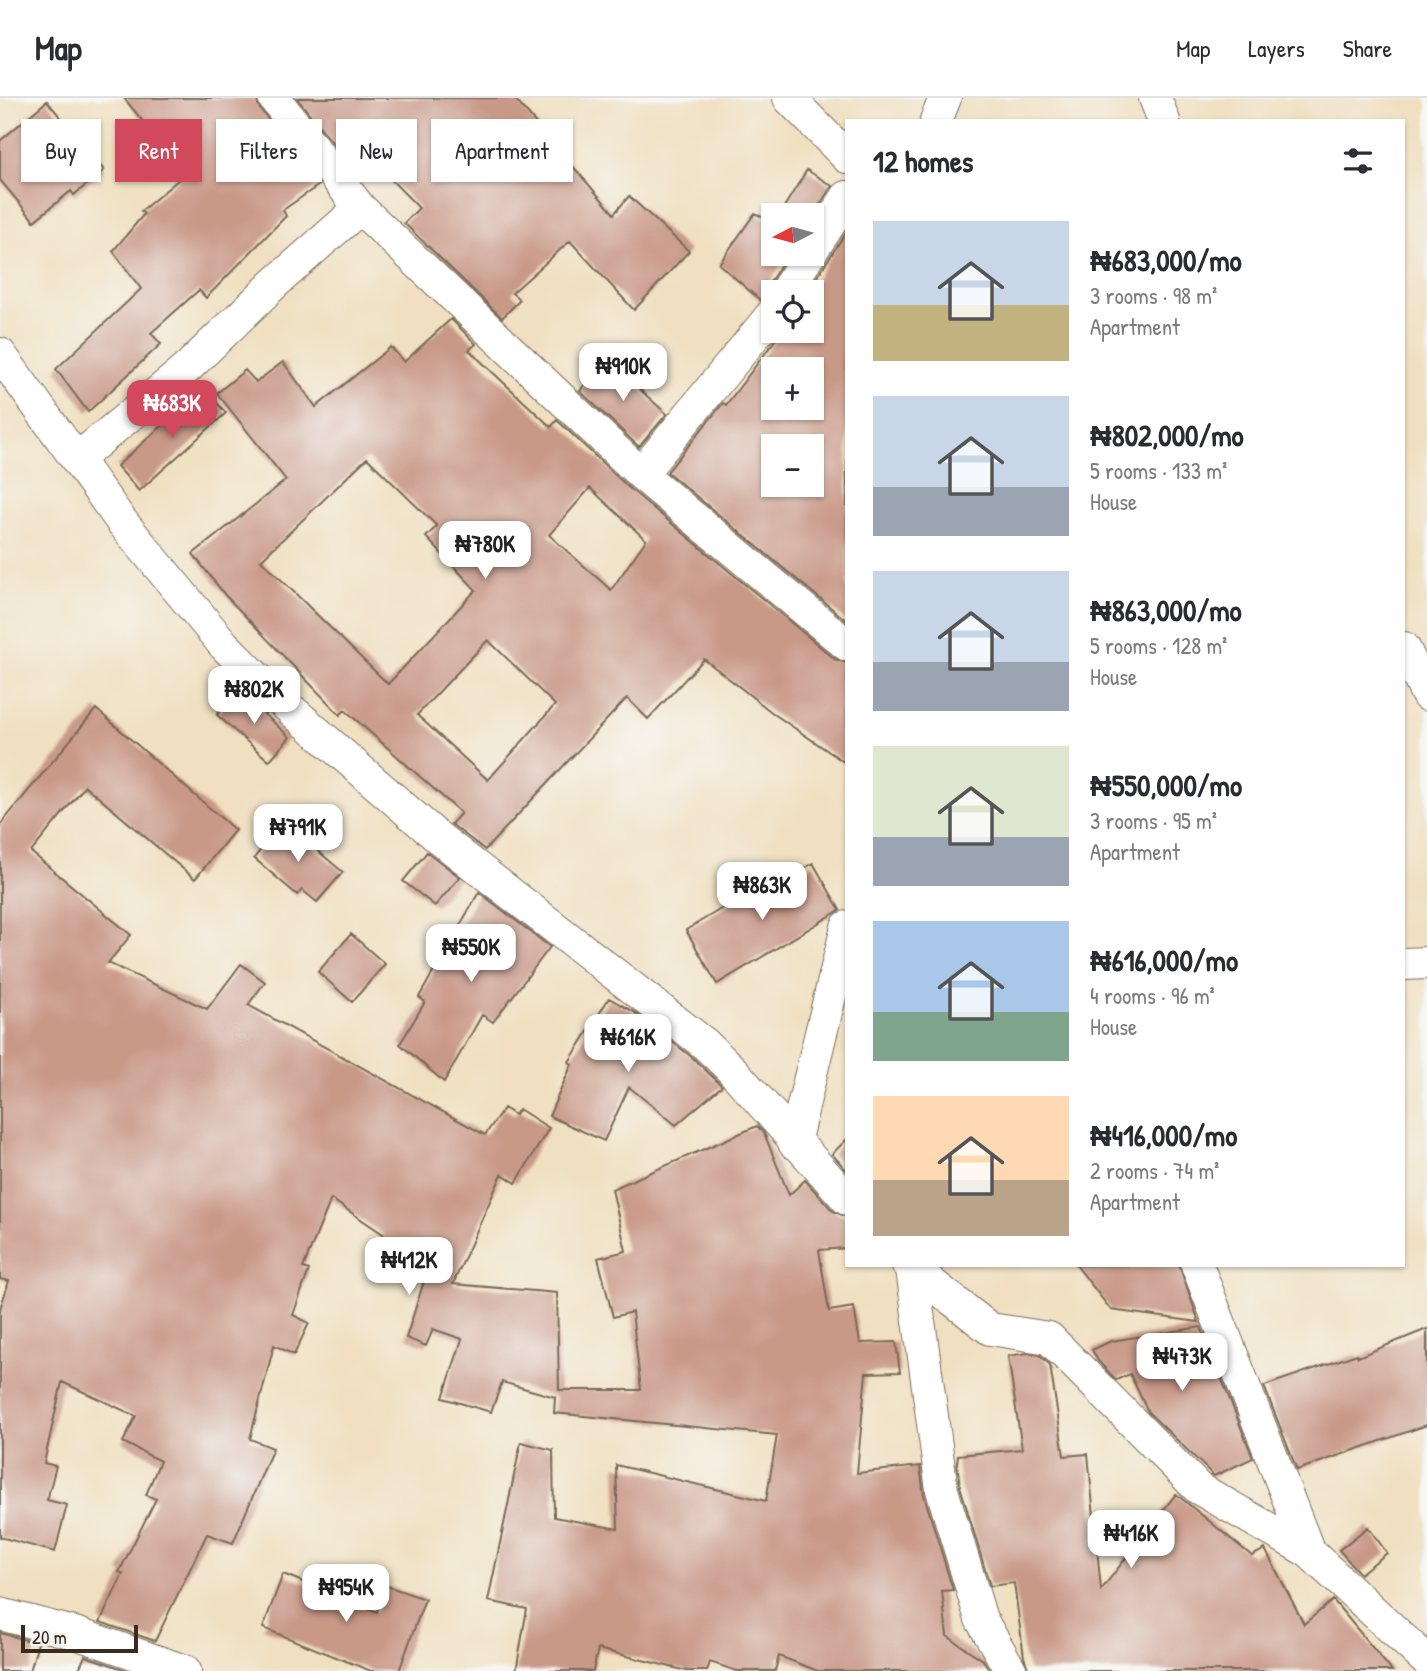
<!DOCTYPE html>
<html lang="en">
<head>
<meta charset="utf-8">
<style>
	:root { --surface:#fff; --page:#f2f2f3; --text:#2b2b33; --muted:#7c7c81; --line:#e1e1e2; --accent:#d1495b }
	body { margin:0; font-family:"Patrick Hand",sans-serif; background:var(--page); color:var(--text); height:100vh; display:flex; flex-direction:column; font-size:26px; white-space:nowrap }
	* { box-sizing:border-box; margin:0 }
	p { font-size:23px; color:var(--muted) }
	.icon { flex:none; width:38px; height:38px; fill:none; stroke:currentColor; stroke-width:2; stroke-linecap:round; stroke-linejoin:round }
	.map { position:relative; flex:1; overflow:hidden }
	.sheet { position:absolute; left:845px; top:21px; width:560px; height:1148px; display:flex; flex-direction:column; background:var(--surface); border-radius:0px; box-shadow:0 2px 5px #0004 }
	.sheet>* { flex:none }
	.banner { position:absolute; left:21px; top:21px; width:665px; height:63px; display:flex; gap:14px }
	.needle { width:46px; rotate:264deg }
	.fabs { position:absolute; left:761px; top:105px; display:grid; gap:14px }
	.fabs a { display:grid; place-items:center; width:63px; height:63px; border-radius:0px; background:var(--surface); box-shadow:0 2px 5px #0004; font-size:35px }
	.scale { position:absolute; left:21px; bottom:18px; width:117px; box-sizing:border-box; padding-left:7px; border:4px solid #3b2a1e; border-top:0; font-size:19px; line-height:24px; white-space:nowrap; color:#3b2a1e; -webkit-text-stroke:5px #f6f6f2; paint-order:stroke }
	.price { position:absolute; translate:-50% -60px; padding:0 16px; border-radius:14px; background:#fff; color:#222; font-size:23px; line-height:46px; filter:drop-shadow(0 2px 4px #0008) }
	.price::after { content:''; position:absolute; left:50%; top:42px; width:21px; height:16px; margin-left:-10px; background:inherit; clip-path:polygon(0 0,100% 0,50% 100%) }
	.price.on { background:var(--accent); color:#fff }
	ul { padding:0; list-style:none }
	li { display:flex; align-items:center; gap:21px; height:175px; padding:0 28px }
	li span { display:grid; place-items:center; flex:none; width:196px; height:140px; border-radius:0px; color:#555 }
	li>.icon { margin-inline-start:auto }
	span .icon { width:84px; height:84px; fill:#fffc; stroke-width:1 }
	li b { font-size:30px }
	h2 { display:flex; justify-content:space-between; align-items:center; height:84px; padding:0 28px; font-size:30px }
	.tag { padding:0 24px; border-radius:0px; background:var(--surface); box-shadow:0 2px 5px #0004; font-size:24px; line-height:63px }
	.tag.on { background:var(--accent); color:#fff }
	header { display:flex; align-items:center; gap:42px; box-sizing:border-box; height:98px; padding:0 35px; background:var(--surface); border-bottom:2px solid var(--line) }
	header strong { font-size:33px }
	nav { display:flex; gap:38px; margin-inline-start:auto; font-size:24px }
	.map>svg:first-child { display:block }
	.building { fill:#c99988; fill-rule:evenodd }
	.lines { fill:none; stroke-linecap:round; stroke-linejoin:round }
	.street-casing { stroke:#7a6a57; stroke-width:34 }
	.street { stroke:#fff; stroke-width:32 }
</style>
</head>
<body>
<header>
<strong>Map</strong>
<nav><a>Map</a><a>Layers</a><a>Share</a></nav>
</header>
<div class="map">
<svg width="1427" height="1573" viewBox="0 0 1427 1573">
	<rect width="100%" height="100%" fill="#f6f6f2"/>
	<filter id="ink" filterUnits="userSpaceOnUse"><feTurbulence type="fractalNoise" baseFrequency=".0143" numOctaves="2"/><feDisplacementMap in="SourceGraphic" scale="14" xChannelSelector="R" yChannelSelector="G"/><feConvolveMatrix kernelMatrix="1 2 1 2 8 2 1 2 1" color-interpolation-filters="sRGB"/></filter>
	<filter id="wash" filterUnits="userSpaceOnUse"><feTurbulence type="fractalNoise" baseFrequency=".00686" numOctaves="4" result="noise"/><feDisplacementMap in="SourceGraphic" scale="28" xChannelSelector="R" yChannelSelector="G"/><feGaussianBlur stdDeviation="1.57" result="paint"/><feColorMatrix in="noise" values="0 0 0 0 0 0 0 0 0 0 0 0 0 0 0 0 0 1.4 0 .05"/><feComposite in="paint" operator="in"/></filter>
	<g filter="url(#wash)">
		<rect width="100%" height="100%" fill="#f0e0c1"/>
		<g id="blocks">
			<path class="building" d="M 124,0 L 256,0 L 260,11 L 319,87 L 283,112 L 286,118 L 206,200 L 199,192 L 151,235 L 161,246 L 88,314 L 56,271 L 141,191 L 113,153 L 144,116 L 141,113 L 185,76 Z
				M 297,0 L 514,0 L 614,116 L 629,98 L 689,153 L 634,212 L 570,143 L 512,195 L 520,202 L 502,220 L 404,125 L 419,110 L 361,51 L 347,63 Z
				M 47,3 L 104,72 L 74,97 L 71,93 L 34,123 L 0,82 L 0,43 Z
				M 807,72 L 832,88 L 812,119 L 779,117 Z
				M 755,115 L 774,126 L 774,156 L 788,156 L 770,184 L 767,197 L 760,202 L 719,166 Z
				M 847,133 L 847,523 L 667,374 L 723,305 L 726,307 L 782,233 L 812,233 L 812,194 L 807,194 ZM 774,271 L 812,271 L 812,310 L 774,310 ZM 774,348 L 812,348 L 812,387 L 774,387 Z
				M 451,221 L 476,246 L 469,252 L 551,329 L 557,322 L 629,390 L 835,561 L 847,565 L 847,666 L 774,616 L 704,561 L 648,621 L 627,600 L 485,752 L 451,726 L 461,715 L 345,612 L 340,617 L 225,497 L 193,456 L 286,382 L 217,295 L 245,272 L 256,284 L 283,264 L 316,309 L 391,249 L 404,264 ZM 367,360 L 437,428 L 426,439 L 476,492 L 388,586 L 261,462 ZM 590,390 L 646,442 L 611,492 L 549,437 ZM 488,542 L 555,607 L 488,682 L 417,617 Z
				M 605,260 L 667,316 L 639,349 L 580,293 Z
				M 204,290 L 226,315 L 139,393 L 117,368 Z
				M 238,593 L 290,639 L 269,663 L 217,617 Z
				M 96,611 L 235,732 L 195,781 L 85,688 L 31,754 L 131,837 L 108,865 L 207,911 L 241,866 L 265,884 L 248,907 L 485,1037 L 504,1010 L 515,1017 L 519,1011 L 549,1030 L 516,1085 L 502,1076 L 453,1186 L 557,1195 L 559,1292 L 641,1292 L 632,1214 L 613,1219 L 598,1160 L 626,1153 L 612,1091 L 757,1028 L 764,1035 L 789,1097 L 805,1082 L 833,1113 L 847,1119 L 847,1150 L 819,1152 L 829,1213 L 854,1209 L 860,1245 L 896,1244 L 900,1274 L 866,1275 L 857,1375 L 920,1368 L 924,1397 L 953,1492 L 942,1493 L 947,1538 L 983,1562 L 990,1573 L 818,1573 L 779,1558 L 775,1573 L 737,1573 L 710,1564 L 707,1573 L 687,1573 L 598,1551 L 593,1573 L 516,1573 L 527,1511 L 488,1503 L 521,1344 L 553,1352 L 554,1419 L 618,1431 L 616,1367 L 766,1403 L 777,1337 L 554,1315 L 555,1299 L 502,1284 L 491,1314 L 443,1300 L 462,1241 L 433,1231 L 426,1248 L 406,1240 L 424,1183 L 405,1176 L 409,1164 L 378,1154 L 383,1136 L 331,1101 L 303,1170 L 309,1172 L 293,1217 L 309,1225 L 294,1257 L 274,1247 L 250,1341 L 273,1350 L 233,1445 L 207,1436 L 155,1543 L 100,1524 L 123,1476 L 119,1474 L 156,1401 L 146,1397 L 160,1363 L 123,1344 L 136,1318 L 62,1284 L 44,1365 L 56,1368 L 47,1402 L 67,1407 L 55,1454 L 0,1439 L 0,1211 L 9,1183 L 0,1181 L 0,727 Z
				M 283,724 L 343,774 L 317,804 L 302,792 L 297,797 L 254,760 Z
				M 427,754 L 460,779 L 435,808 L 403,783 Z
				M 813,765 L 840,812 L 717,886 L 686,832 L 766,784 L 770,790 Z
				M 479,794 L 550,849 L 493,924 L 482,917 L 444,984 L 400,946 L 425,904 L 419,899 Z
				M 351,836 L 385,866 L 352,904 L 318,874 Z
				M 609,900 L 634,914 L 693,960 L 722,988 L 676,1027 L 629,989 L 604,1043 L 549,1018 L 572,966 L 569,964 Z
				M 847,1041 L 847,1073 L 832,1056 Z
				M 1076,1167 L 1179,1167 L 1199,1224 L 1111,1212 Z
				M 1201,1229 L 1253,1360 L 1214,1378 L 1148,1314 L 1130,1276 L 1116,1282 L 1098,1263 L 1092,1252 L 1111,1243 Z
				M 1427,1231 L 1427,1327 L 1297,1372 L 1264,1288 L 1357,1256 L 1358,1259 Z
				M 1028,1255 L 1040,1257 L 1050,1267 L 1064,1358 L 1088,1356 L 1101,1492 L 1176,1396 L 1252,1458 L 1265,1451 L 1304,1526 L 1333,1502 L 1392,1573 L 1029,1573 L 1024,1559 L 1014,1485 L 990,1488 L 960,1388 L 957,1364 L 958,1357 L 1022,1351 L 1008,1258 Z
				M 1368,1429 L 1387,1455 L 1360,1476 L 1339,1452 Z
				M 283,1476 L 377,1514 L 387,1488 L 425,1501 L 399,1573 L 371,1573 L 263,1530 Z
				M 0,1535 L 38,1545 L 30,1573 L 0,1573 Z
				M 85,1558 L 129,1573 L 78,1573 Z"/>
		</g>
	</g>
	<g filter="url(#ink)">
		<use href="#blocks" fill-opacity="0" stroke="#7a6a57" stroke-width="2"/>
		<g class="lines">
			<defs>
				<path id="street" d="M 789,0 L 847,59
					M 1155,0 L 1164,23
					M 936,23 L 945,0
					M 360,110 L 641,376 L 847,547
					M 785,194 L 847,99
					M 0,256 L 122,424 L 224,547 L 272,595 L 435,737 L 705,946 L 733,973 L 847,1101
					M 77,361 L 186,271 L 275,185 L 360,110 L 274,0
					M 641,376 L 774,214
					M 1404,550 L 1427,597
					M 1404,866 L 1427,865
					M 794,1045 L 847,829
					M 908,1167 L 990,1231 L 1049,1240 L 1198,1390 L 1309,1454 L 1427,1563
					M 1197,1167 L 1309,1454
					M 912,1171 L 942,1392 L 981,1521 L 1011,1573
					M 0,1516 L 78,1536 L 185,1573"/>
			</defs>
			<use href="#street" class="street-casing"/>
			<use href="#street" class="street"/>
		</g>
	</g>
</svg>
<div class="fabs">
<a><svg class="needle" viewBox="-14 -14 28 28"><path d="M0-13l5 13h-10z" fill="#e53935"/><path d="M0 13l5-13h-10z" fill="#7c7c81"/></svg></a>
<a><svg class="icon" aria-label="locate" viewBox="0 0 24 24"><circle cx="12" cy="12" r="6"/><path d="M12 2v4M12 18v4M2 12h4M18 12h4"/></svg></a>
<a>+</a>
<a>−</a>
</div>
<div class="scale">20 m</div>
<b class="price" style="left:623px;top:305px">₦910K</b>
<b class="price on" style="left:172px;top:342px">₦683K</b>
<b class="price" style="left:485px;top:483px">₦780K</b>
<b class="price" style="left:254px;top:628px">₦802K</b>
<b class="price" style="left:298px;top:766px">₦791K</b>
<b class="price" style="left:762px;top:824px">₦863K</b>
<b class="price" style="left:471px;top:886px">₦550K</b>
<b class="price" style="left:628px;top:976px">₦616K</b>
<b class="price" style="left:409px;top:1199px">₦412K</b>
<b class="price" style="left:1182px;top:1295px">₦473K</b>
<b class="price" style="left:1131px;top:1472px">₦416K</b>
<b class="price" style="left:346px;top:1526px">₦954K</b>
<div class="banner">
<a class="tag">Buy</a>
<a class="tag on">Rent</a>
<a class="tag">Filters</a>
<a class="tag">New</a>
<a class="tag">Apartment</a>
</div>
<section class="sheet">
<h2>12 homes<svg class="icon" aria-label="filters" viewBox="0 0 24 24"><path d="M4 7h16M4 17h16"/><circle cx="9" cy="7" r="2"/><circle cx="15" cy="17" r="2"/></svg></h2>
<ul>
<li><span style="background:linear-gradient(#c9d6e8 60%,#c2b280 0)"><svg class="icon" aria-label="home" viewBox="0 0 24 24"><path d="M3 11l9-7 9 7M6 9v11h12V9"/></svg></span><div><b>₦683,000/mo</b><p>3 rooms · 98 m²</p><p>Apartment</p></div></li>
<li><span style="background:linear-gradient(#c9d6e8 65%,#9aa5b1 0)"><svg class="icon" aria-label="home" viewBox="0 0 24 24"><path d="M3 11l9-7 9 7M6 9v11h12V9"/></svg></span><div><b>₦802,000/mo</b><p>5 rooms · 133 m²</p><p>House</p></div></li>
<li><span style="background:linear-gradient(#c9d6e8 65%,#9aa5b1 0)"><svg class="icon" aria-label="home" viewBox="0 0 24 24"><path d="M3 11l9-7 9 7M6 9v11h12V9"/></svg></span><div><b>₦863,000/mo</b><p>5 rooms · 128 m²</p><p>House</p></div></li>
<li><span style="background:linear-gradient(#dfe7d0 65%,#9aa5b1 0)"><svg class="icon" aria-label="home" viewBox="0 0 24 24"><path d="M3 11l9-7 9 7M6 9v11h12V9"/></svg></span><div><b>₦550,000/mo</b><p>3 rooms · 95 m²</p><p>Apartment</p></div></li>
<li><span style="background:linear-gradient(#a9c7e8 65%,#7fa58c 0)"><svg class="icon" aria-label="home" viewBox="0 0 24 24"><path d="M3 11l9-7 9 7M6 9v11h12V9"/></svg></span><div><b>₦616,000/mo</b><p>4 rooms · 96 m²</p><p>House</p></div></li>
<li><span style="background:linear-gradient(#ffd9b3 60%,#b9a48a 0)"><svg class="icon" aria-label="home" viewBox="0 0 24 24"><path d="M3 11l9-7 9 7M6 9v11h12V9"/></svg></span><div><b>₦416,000/mo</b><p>2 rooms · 74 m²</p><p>Apartment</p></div></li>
</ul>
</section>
</div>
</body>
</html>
